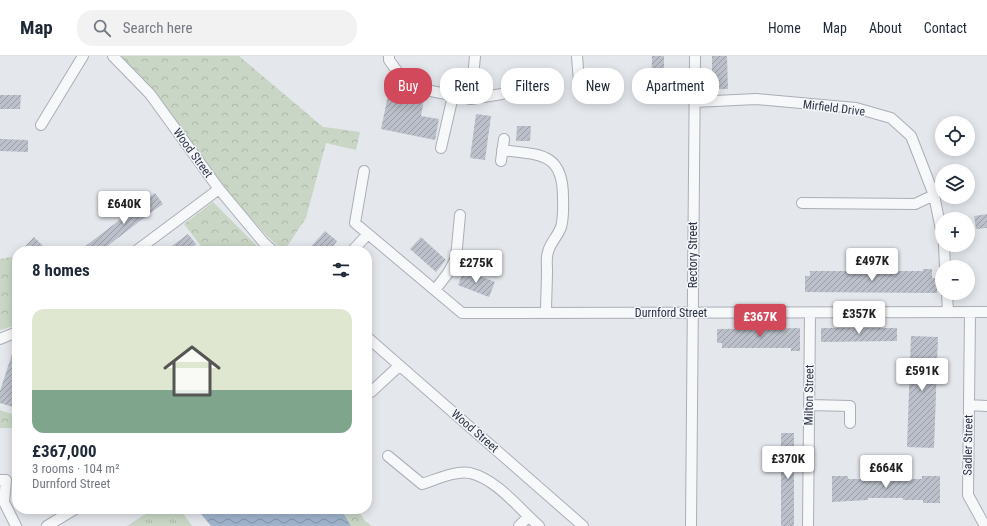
<!DOCTYPE html>
<html lang="en">
<head>
<meta charset="utf-8">
<style>
	:root { --surface:#fff; --page:#f2f2f3; --text:#1f2937; --muted:#747a83; --line:#e0e1e3; --accent:#d1495b }
	body { margin:0; font-family:"Roboto Condensed",sans-serif; background:var(--page); color:var(--text); height:100vh; display:flex; flex-direction:column; font-size:15px; white-space:nowrap }
	* { box-sizing:border-box; margin:0 }
	p { font-size:13px; color:var(--muted) }
	.icon { flex:none; width:22px; height:22px; fill:none; stroke:currentColor; stroke-width:2; stroke-linecap:round; stroke-linejoin:round }
	.map { position:relative; flex:1; overflow:hidden }
	.side { position:absolute; left:12px; top:190px; width:360px; height:268px; display:flex; flex-direction:column; background:var(--surface); border-radius:16px; box-shadow:0 2px 10px #0003 }
	.side>* { flex:none }
	.top-card { position:absolute; left:384px; top:12px; width:380px; height:36px; display:flex; gap:8px }
	.fabs { position:absolute; left:935px; top:60px; display:grid; gap:8px }
	.fabs a { display:grid; place-items:center; width:40px; height:40px; border-radius:50%; background:var(--surface); box-shadow:0 2px 10px #0003; font-size:20px }
	.price { position:absolute; translate:-50% -34px; padding:0 9px; border-radius:4px; background:#fff; color:#222; font-size:13px; line-height:26px; filter:drop-shadow(0 1px 2px #0008) }
	.price::after { content:''; position:absolute; left:50%; top:24px; width:12px; height:9px; margin-left:-6px; background:inherit; clip-path:polygon(0 0,100% 0,50% 100%) }
	.price.current { background:var(--accent); color:#fff }
	ul { padding:0; list-style:none }
	li { display:grid; align-content:center; gap:8px; height:212px; padding:0 20px }
	li+li { border-top:1px solid var(--line) }
	li span { display:grid; place-items:center; height:124px; border-radius:12px; color:#555 }
	li>.icon { margin-inline-start:auto }
	span .icon { width:72px; height:72px; fill:#fffc; stroke-width:1 }
	li b { font-size:17px }
	h2 { display:flex; justify-content:space-between; align-items:center; height:48px; padding:0 20px; font-size:17px }
	.tag { padding:0 14px; border-radius:16px; background:var(--surface); box-shadow:0 2px 10px #0003; font-size:14px; line-height:36px }
	.tag.current { background:var(--accent); color:#fff }
	header { display:flex; align-items:center; gap:24px; box-sizing:border-box; height:56px; padding:0 20px; background:var(--surface); border-bottom:1px solid var(--line) }
	header strong { font-size:19px }
	nav { display:flex; gap:22px; margin-inline-start:auto; font-size:14px }
	.search { width:280px; height:36px; background:var(--page); display:flex; align-items:center; gap:10px; box-sizing:border-box; padding:0 14px; border-radius:16px; color:var(--muted); font-size:15px }
	.map>svg:first-child { display:block }
	.grass { fill:url(#grass-tufts) }
	.forest { fill:url(#forest-crowns) }
	.water { fill:url(#water-waves) }
	.building { fill:url(#building-hatch) }
	.lines { fill:none; stroke-linecap:round; stroke-linejoin:round }
	.street-casing { stroke:#a9aeb7; stroke-width:12 }
	.street { stroke:#f7f8fa; stroke-width:10 }
	.labels { text-anchor:middle; dominant-baseline:central; stroke-width:3; stroke-linejoin:round; paint-order:stroke }
	.street-label { font-size:12px; fill:#2b3445; stroke:#f4f6f9 }
</style>
</head>
<body>
<header>
<strong>Map</strong>
<div class="search"><svg class="icon" aria-label="search" viewBox="0 0 24 24"><circle cx="10" cy="10" r="6"/><path d="M15 15l6 6"/></svg>Search here</div>
<nav><a>Home</a><a>Map</a><a>About</a><a>Contact</a></nav>
</header>
<div class="map">
<svg width="987" height="470" viewBox="0 0 987 470">
	<defs>
		<pattern id="grass-tufts" width="24" height="20" patternUnits="userSpaceOnUse"><rect width="24" height="20" fill="#c9d6c5"/><path d="M3 7l-1-3M5 7V3M7 7l1-3M15 17l-1-3M17 17v-4M19 17l1-3" fill="none" stroke="#adb8ab"/></pattern>
		<pattern id="forest-crowns" width="20" height="18" patternUnits="userSpaceOnUse"><rect width="20" height="18" fill="#c9d6c5"/><path d="M2 6a3 3 0 1 1 6 0M12 15a3 3 0 1 1 6 0" fill="none" stroke="#adb8ab"/></pattern>
		<pattern id="water-waves" width="16" height="10" patternUnits="userSpaceOnUse"><rect width="16" height="10" fill="#9fb4cc"/><path d="M0 5q4-4 8 0t8 0" fill="none" stroke="#8293a7"/></pattern>
		<pattern id="building-hatch" width="6" height="6" patternUnits="userSpaceOnUse"><rect width="6" height="6" fill="#bbc0ca"/><path d="M-1 1l2-2M0 6l6-6M5 7l2-2" fill="none" stroke="#989da6"/></pattern>
	</defs>
	<rect width="100%" height="100%" fill="#e4e7ec"/>
	<path class="grass" d="M 153,453 L 180,453 L 192,470 L 127,470 Z"/>
	<path class="forest" d="M 119,0 L 239,0 L 323,71 L 332,72 L 360,76 L 356,94 L 326,87 L 306,162 L 284,195 L 268,181 L 232,142 L 153,33 Z
		M 213,146 L 262,195 L 205,195 L 184,168 Z
		M 17,200 L 17,269 L 0,274 L 0,203 Z
		M 0,354 L 17,360 L 17,372 L 0,372 Z
		M 341,453 L 357,453 L 365,465 L 372,470 L 351,470 Z"/>
	<path class="water" d="M 197,453 L 341,453 L 351,470 L 211,470 Z"/>
	<path class="building" d="M 652,0 L 664,0 L 664,13 L 666,13 L 665,45 L 651,45 Z
		M 712,0 L 727,0 L 728,33 L 712,33 Z
		M 389,35 L 424,43 L 421,60 L 439,63 L 435,84 L 381,73 Z
		M 0,39 L 21,39 L 20,53 L 0,53 Z
		M 476,58 L 491,60 L 485,104 L 470,102 Z
		M 517,70 L 531,70 L 530,85 L 516,85 Z
		M 0,83 L 28,84 L 28,96 L 0,95 Z
		M 155,137 L 163,148 L 153,155 L 101,195 L 79,195 Z
		M 987,158 L 987,172 L 976,173 L 974,160 Z
		M 325,175 L 337,185 L 329,195 L 307,195 Z
		M 188,178 L 196,188 L 188,195 L 165,195 Z
		M 34,181 L 48,195 L 21,195 Z
		M 421,181 L 446,204 L 436,216 L 410,193 Z
		M 923,213 L 932,213 L 932,222 L 937,222 L 937,237 L 805,236 L 805,220 L 810,220 L 810,215 L 923,215 Z
		M 464,214 L 495,226 L 489,241 L 458,229 Z
		M 800,272 L 800,295 L 791,295 L 791,292 L 722,292 L 722,287 L 717,287 L 717,273 Z
		M 821,272 L 897,272 L 897,285 L 821,286 Z
		M 911,280 L 938,281 L 934,392 L 907,391 Z
		M 15,289 L 17,289 L 17,337 L 13,351 L 0,347 L 0,335 Z
		M 781,377 L 794,377 L 794,470 L 781,470 Z
		M 832,420 L 848,420 L 848,423 L 867,423 L 867,420 L 904,420 L 904,423 L 922,423 L 922,420 L 940,420 L 940,447 L 923,447 L 923,444 L 903,444 L 903,442 L 868,442 L 868,444 L 832,446 Z"/>
	<g class="lines">
		<defs>
			<path id="street" d="M 113,0 L 150,38 L 219,133 L 264,187 L 273,195
				M 389,0 L 389,4 L 402,22 L 414,30 L 431,35 L 471,43 L 502,38
				M 577,0 L 580,38
				M 471,43 L 475,0
				M 694,46 L 756,43 L 856,52 L 891,62 L 911,80 L 934,139 L 942,179
				M 41,69 L 83,0
				M 441,92 L 453,40
				M 502,94 C 538,99 563,95 563,141 C 563,151 564,161 561,171 C 558,180 550,187 548,196 C 546,201 547,208 547,214 C 547,229 546,243 546,257
				M 501,105 L 504,83
				M 364,115 L 355,167 L 462,257 L 987,256
				M 802,147 L 915,148 L 934,139
				M 944,189 L 945,211
				M 136,195 L 219,133
				M 352,195 L 368,178
				M 435,234 L 448,217 L 456,202 L 460,159
				M 947,237 L 948,256
				M 970,256 L 968,439 L 985,470
				M 367,281 L 583,470
				M 0,283 L 17,276
				M 367,338 L 371,336 L 399,310
				M 809,349 L 850,350 L 850,367
				M 969,349 L 987,350
				M 388,400 L 422,428 C 435,424 456,414 470,417 C 498,424 518,452 539,470
				M 0,424 L 6,424 L 4,446 L 16,470
				M 47,470 L 75,453
				M 519,470 L 528,461
				M 691,470 L 695,0
				M 808,470 L 810,257"/>
		</defs>
		<use href="#street" class="street-casing"/>
		<use href="#street" class="street"/>
	</g>
	<g class="labels">
		<g class="street-label">
			<text transform="translate(834 52) rotate(7)">Mirfield Drive</text>
			<text transform="translate(193 97) rotate(54)">Wood Street</text>
			<text transform="translate(693 199) rotate(-90)">Rectory Street</text>
			<text x="671" y="257">Durnford Street</text>
			<text transform="translate(809 339) rotate(-89)">Milton Street</text>
			<text transform="translate(475 375) rotate(41)">Wood Street</text>
			<text transform="translate(968 389) rotate(-89)">Sadler Street</text>
		</g>
	</g>
</svg>
<div class="fabs">
<a><svg class="icon" aria-label="locate" viewBox="0 0 24 24"><circle cx="12" cy="12" r="6"/><path d="M12 2v4M12 18v4M2 12h4M18 12h4"/></svg></a>
<a><svg class="icon" aria-label="layers" viewBox="0 0 24 24"><path d="M12 4l9 5-9 5-9-5zM3 14l9 5 9-5"/></svg></a>
<a>+</a>
<a>−</a>
</div>
<b class="price" style="left:124px;top:169px">£640K</b>
<b class="price" style="left:872px;top:226px">£497K</b>
<b class="price" style="left:476px;top:228px">£275K</b>
<b class="price" style="left:859px;top:279px">£357K</b>
<b class="price current" style="left:760px;top:282px">£367K</b>
<b class="price" style="left:922px;top:336px">£591K</b>
<b class="price" style="left:788px;top:424px">£370K</b>
<b class="price" style="left:886px;top:433px">£664K</b>
<div class="top-card">
<a class="tag current">Buy</a>
<a class="tag">Rent</a>
<a class="tag">Filters</a>
<a class="tag">New</a>
<a class="tag">Apartment</a>
</div>
<section class="side">
<h2>8 homes<svg class="icon" aria-label="filters" viewBox="0 0 24 24"><path d="M4 7h16M4 17h16"/><circle cx="9" cy="7" r="2"/><circle cx="15" cy="17" r="2"/></svg></h2>
<ul>
<li><span style="background:linear-gradient(#dfe7d0 65%,#7fa58c 0)"><svg class="icon" aria-label="home" viewBox="0 0 24 24"><path d="M3 11l9-7 9 7M6 9v11h12V9"/></svg></span><div><b>£367,000</b><p>3 rooms · 104 m²</p><p>Durnford Street</p></div></li>
</ul>
</section>
</div>
</body>
</html>
